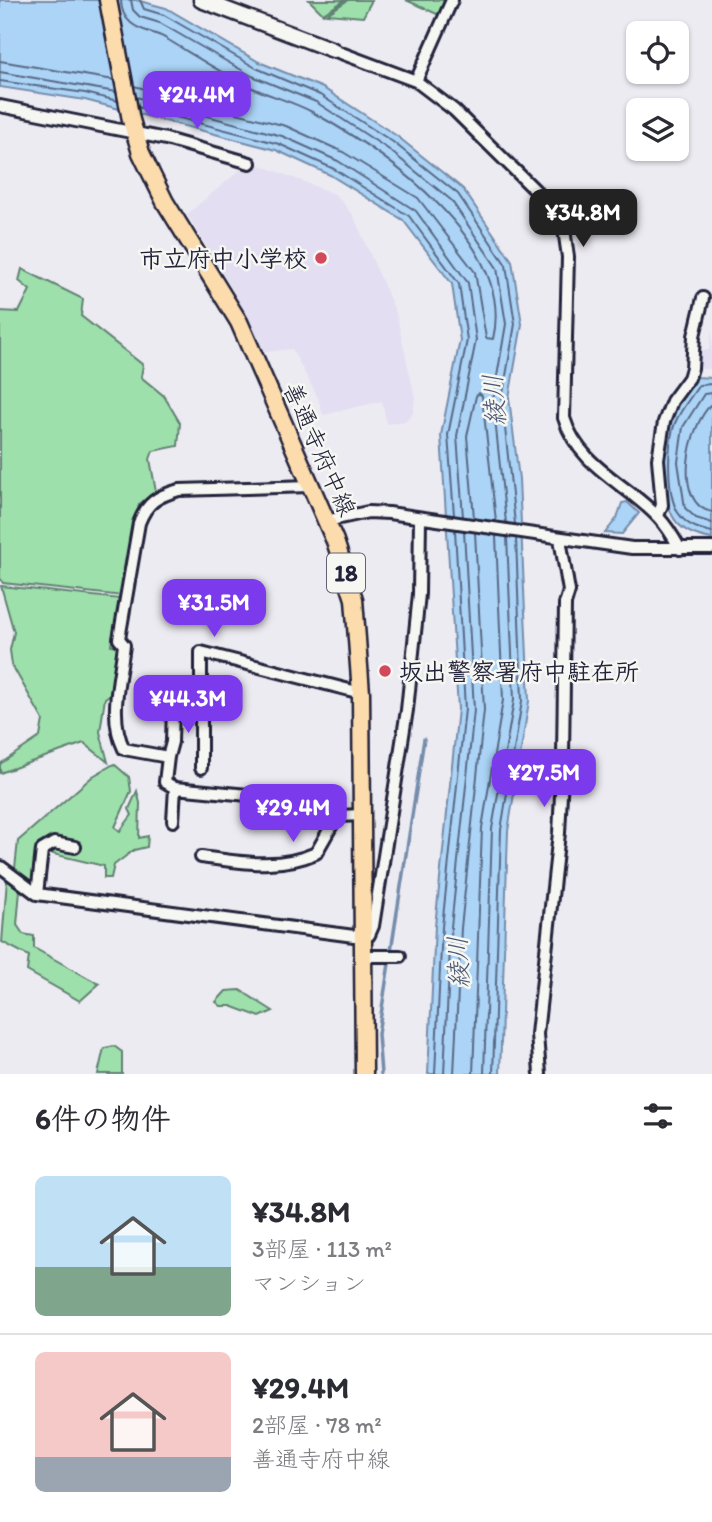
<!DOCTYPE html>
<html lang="ja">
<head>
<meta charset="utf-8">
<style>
	:root { --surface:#fff; --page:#f7f7f7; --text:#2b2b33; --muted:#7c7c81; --line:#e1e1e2; --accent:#7c3aed }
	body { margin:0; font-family:Itim,"Klee One",sans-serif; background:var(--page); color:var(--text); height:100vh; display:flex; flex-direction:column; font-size:26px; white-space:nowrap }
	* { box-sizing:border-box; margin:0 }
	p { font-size:23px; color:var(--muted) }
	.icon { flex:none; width:38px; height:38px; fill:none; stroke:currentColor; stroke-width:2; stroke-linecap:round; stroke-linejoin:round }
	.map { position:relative; height:1074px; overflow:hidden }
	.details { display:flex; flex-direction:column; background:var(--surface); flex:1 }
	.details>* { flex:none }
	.tools { position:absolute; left:626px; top:21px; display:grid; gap:14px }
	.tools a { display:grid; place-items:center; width:63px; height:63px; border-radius:10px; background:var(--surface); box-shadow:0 2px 5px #0004; font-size:35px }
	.price { position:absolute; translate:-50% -60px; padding:0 16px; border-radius:14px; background:var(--accent); color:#fff; font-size:23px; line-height:46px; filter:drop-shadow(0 2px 4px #0008) }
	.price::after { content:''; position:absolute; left:50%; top:42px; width:21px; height:16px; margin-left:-10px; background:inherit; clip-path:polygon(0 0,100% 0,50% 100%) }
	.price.active { background:#222; color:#fff }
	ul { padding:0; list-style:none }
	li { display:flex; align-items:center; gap:21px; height:175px; padding:0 35px }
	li+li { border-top:2px solid var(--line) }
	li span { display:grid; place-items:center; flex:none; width:196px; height:140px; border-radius:10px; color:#555 }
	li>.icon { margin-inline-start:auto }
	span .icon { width:84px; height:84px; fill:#fffc; stroke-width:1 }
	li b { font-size:30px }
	h2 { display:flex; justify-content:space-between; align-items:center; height:84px; padding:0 35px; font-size:30px }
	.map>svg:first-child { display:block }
	.built { fill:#e3def1 }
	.green { fill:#9ee0ab; stroke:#608173; stroke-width:2 }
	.water { fill:#acd4f6; stroke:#758dab; stroke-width:2 }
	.pier { fill:#edebf2 }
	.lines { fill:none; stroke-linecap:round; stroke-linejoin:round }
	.shore { stroke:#596986; stroke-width:2 }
	.stream { stroke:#758dab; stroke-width:3.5 }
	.street-casing { stroke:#22223b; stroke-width:16 }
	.secondary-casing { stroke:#22223b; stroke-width:19 }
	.primary-casing { stroke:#22223b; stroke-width:21 }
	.street { stroke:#f6f6f2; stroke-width:10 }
	.secondary { stroke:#f6f6f2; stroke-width:14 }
	.primary { stroke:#fcdcac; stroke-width:16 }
	.poi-dot { fill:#d1495b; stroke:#f6f6f2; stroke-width:2.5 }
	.labels { text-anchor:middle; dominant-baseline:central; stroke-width:5; stroke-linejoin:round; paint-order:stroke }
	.shield { fill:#f6f6f2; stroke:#626272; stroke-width:2 }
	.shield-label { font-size:23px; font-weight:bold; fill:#22223b }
	.poi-label { font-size:24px; font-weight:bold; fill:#22223b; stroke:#f6f6f2; text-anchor:end }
	.street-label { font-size:24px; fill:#22223b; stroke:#f6f6f2 }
	.water-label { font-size:26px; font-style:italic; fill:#4b5773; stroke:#f6f6f2 }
</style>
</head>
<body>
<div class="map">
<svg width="712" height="1074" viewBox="0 0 712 1074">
	<rect width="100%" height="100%" fill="#edebf2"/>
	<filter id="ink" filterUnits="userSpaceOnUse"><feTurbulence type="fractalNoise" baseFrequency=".0143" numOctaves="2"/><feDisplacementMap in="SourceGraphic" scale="14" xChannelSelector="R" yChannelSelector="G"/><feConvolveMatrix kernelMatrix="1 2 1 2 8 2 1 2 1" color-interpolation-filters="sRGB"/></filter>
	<g filter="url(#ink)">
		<path class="built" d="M 255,163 L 335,194 L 353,215 L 396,313 L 415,397 L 413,413 L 406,421 L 387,424 L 382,401 L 323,415 L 318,398 L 292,349 L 264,352 L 231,287 L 187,214 L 245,166 Z
			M 712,329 L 712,369 L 697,369 L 700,350 L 709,350 Z"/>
		<path class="green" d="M 309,0 L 345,0 L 323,14 Z
			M 348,0 L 372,0 L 363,17 L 327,14 Z
			M 406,0 L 446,0 L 439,15 Z
			M 22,269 L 83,299 L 81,316 L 143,365 L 141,377 L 164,396 L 180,423 L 178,446 L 153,451 L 150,459 L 156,492 L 139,504 L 123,596 L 3,583 L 0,578 L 0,311 L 19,312 L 30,290 L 19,281 Z
			M 1,586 L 121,599 L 111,645 L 118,646 L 112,693 L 105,698 L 100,732 L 108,762 L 84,743 L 0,773 L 0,764 L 40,737 L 43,720 L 12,665 L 10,650 L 14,632 Z
			M 114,764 L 129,777 L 131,791 L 115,827 L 120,831 L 132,815 L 129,809 L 137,791 L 140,803 L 139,838 L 148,836 L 147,847 L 134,850 L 114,865 L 111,878 L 104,878 L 104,866 L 49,853 L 35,867 L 33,885 L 20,890 L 17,925 L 23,934 L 34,936 L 34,948 L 99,984 L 80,1001 L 27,971 L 29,956 L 2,942 L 7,880 L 15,868 L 18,841 L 93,776 Z
			M 240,990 L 273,1011 L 260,1017 L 231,1006 L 221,1006 L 216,1002 L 226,991 Z
			M 114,1046 L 122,1052 L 122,1074 L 98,1074 L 104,1048 Z"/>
		<path class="water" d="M 0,0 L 136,0 L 166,8 L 259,62 L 323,88 L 397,136 L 463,189 L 512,261 L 522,324 L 509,398 L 519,479 L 529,701 L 508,831 L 500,1074 L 428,1074 L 435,926 L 458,709 L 441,435 L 460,340 L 452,284 L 403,220 L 330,175 L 276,150 L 85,100 L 0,87 Z
			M 696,377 L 712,378 L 712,539 C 672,532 668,514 664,478 C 662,462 662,444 666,429 C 671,410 686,393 696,377 Z
			M 627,502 L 639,513 L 622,534 L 605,533 L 617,518 L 622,503 Z"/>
		<path class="pier" d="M 98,0 L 119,0 L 139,118 L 120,113 Z"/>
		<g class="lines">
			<path class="shore" d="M 121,0 C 121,9 124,17 131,23 C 140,31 154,32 165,38 C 192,54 219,72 248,86 C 269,96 292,101 312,112 C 385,152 516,243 493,339 L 486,338 L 475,272 L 418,198 L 343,152 L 286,126 L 134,86
				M 131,0 L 133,10 L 140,17 L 160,23 L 252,76 L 316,102 L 388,149 L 451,200 L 497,268 L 506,324 L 493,400 L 506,523
				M 140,0 L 144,9 L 164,15 L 256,68 L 320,95 L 393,142 L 458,194 L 506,265 L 515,324 L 502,399 L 515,524
				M 0,61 L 114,80
				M 0,72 L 116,92
				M 0,81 L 85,93 L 118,101
				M 136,97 L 282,136 L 338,161 L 416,211 L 468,283 L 476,340 L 457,436 L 463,517
				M 138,107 L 279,144 L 334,169 L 409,216 L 459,284 L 467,340 L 448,435 L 454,515
				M 712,384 L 699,385 C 691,397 681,409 675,423 C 667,442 666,496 679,514 C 687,526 699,529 712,532
				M 712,393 L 704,394 L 683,427 L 678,462 L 685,508 L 696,518 L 712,523
				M 712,404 C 688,424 672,505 712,512
				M 474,518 L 467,436 L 476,396 L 479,393 L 482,396 L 496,521
				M 435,1074 L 442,927 L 465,709 L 455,530
				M 444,1074 L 451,927 L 474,710 L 464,531
				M 454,1074 L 461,928 L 484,710 L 475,532
				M 473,1074 L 482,828 L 503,700 L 496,536
				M 484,1074 L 492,829 L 514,700 L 507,537
				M 493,1074 L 501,830 L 522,701 L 516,538"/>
			<path class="stream" d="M 381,1074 L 378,1034 L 424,739"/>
			<defs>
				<path id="street" d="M 333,50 L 416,81 L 454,110 L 535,190 L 564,229 L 568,257 L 564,418 C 579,467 626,483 658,517 C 667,526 674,538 680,549
					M 416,81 L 452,0
					M 0,106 L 166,139 L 250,163
					M 658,516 L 662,505 L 658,459 L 664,422 L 672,401 L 689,378 L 692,368 L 694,336 L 703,298
					M 326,521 L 368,512 L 389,513 L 632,548 L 712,548
					M 168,757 L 172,742 L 173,707
					M 201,768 L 201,652 L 361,693
					M 248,795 L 175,788 L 165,782 L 168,757 L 124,749 C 108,717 120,679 124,645 L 119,639 L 139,523 C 147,502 158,496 179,490 L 311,486
					M 173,821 L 175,788
					M 201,857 C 240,862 278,870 316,853 L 337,816 L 363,815
					M 1,867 L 37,894 L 354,936 L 369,935 L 373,926 L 407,710 L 419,594 L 420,518
					M 37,894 L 42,850 L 54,843 L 75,847
					M 362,956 L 400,956
					M 540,1074 L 537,1034 L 559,833 L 563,756 L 565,604 L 569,591 L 560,539"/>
				<path id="secondary" d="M 201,0 L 333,50"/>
				<path id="primary" d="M 108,0 L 131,120 L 141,153 L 165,202 L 239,322 L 335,541 L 354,599 L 361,693 L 364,1074"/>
			</defs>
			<use href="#street" class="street-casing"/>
			<use href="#secondary" class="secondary-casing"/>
			<use href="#primary" class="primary-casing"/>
			<use href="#street" class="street"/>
			<use href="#secondary" class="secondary"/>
			<use href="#primary" class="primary"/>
		</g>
	</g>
	<g class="poi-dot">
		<circle cx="321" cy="258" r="7"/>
		<circle cx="385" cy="671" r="7"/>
	</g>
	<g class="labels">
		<rect class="shield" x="327" y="553.5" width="38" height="39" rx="5"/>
		<g class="shield-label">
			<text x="346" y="573">18</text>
		</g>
		<g class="poi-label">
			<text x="307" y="258">市立府中小学校</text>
			<text x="399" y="671" text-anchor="start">坂出警察署府中駐在所</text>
		</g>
		<g class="street-label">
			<text transform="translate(320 449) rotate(66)">善通寺府中線</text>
		</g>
		<g class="water-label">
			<text transform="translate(494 400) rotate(-94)">綾川</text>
			<text transform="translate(458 962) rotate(-92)">綾川</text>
		</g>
	</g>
</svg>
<div class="tools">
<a><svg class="icon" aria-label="locate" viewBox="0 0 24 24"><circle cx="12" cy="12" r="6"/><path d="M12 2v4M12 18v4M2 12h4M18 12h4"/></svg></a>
<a><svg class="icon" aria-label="layers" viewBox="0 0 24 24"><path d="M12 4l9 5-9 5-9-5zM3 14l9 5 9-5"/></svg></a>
</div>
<b class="price" style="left:197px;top:131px">¥24.4M</b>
<b class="price active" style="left:583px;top:249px">¥34.8M</b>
<b class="price" style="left:214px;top:639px">¥31.5M</b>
<b class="price" style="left:188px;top:735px">¥44.3M</b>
<b class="price" style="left:544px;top:809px">¥27.5M</b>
<b class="price" style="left:293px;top:844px">¥29.4M</b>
</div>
<section class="details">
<h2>6件の物件<svg class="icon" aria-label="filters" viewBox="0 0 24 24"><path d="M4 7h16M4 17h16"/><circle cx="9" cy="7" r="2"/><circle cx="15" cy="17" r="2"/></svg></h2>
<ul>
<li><span style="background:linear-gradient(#bfe0f5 65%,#7fa58c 0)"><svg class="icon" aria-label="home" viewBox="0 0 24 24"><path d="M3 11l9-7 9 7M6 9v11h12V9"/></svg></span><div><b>¥34.8M</b><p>3部屋 · 113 m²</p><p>マンション</p></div></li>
<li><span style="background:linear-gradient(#f6c9c9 75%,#9aa5b1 0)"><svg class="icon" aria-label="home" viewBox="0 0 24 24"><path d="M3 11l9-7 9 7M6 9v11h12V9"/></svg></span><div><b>¥29.4M</b><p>2部屋 · 78 m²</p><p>善通寺府中線</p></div></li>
</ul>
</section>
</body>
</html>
